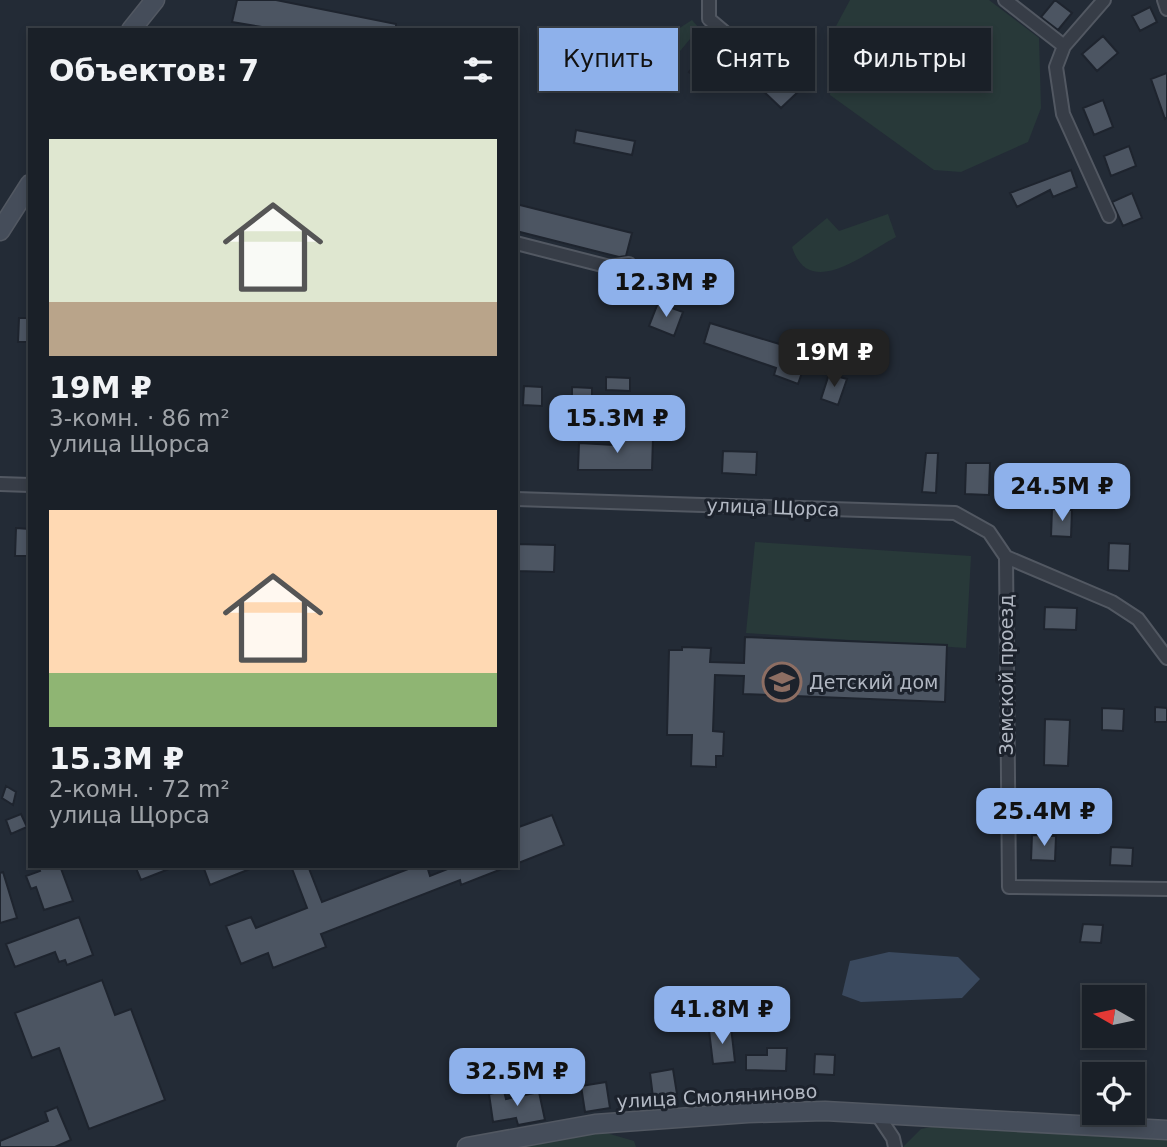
<!DOCTYPE html>
<html lang="ru">
<head>
<meta charset="utf-8">
<style>
	:root { --surface:#1a2028; --page:#232830; --text:#f1f3f6; --muted:#9fa3a8; --line:#383e45; --accent:#8eb1eb }
	body { margin:0; font-family:"DejaVu Sans",sans-serif; background:var(--page); color:var(--text); height:100vh; display:flex; flex-direction:column; font-size:26px; white-space:nowrap }
	* { box-sizing:border-box; margin:0 }
	p { font-size:23px; color:var(--muted) }
	.icon { flex:none; width:38px; height:38px; fill:none; stroke:currentColor; stroke-width:2; stroke-linecap:round; stroke-linejoin:round }
	.map { position:relative; flex:1; overflow:hidden }
	.side { position:absolute; left:28px; top:28px; width:490px; height:840px; display:flex; flex-direction:column; background:var(--surface); border-radius:0px; box-shadow:0 4px 10px #0003,0 0 0 2px var(--line) }
	.side>* { flex:none }
	.hud { position:absolute; left:539px; top:28px; width:522px; height:63px; display:flex; gap:14px }
	.needle { width:46px; rotate:279deg }
	.fabs { position:absolute; left:1082px; top:985px; display:grid; gap:14px }
	.fabs a { display:grid; place-items:center; width:63px; height:63px; border-radius:0px; background:var(--surface); box-shadow:0 4px 10px #0003,0 0 0 2px var(--line); font-size:35px }
	.price { position:absolute; translate:-50% -60px; padding:0 16px; border-radius:14px; background:var(--accent); color:#111; font-size:23px; line-height:46px; filter:drop-shadow(0 2px 4px #0008) }
	.price::after { content:''; position:absolute; left:50%; top:42px; width:21px; height:16px; margin-left:-10px; background:inherit; clip-path:polygon(0 0,100% 0,50% 100%) }
	.price.current { background:#222; color:#fff }
	ul { padding:0; list-style:none }
	li { display:grid; align-content:center; gap:14px; height:371px; padding:0 21px }
	li span { display:grid; place-items:center; height:217px; border-radius:0px; color:#555 }
	li>.icon { margin-inline-start:auto }
	span .icon { width:126px; height:126px; fill:#fffc; stroke-width:1 }
	li b { font-size:30px }
	h2 { display:flex; justify-content:space-between; align-items:center; height:84px; padding:0 21px; font-size:30px }
	.pill { padding:0 24px; border-radius:0px; background:var(--surface); box-shadow:0 4px 10px #0003,0 0 0 2px var(--line); font-size:24px; line-height:63px }
	.pill.current { background:var(--accent); color:#111 }
	.map>svg:first-child { display:block }
	.green { fill:#283939 }
	.water { fill:#3a495e }
	.building { fill:#4c5562; stroke:#1e242e; stroke-width:2 }
	.lines { fill:none; stroke-linecap:round; stroke-linejoin:round }
	.street-casing { stroke:#525862; stroke-width:16 }
	.secondary-casing { stroke:#525862; stroke-width:21 }
	.street { stroke:#373d47; stroke-width:12 }
	.secondary { stroke:#454d5a; stroke-width:18 }
	.labels { text-anchor:middle; dominant-baseline:central; stroke-width:6; stroke-linejoin:round; paint-order:stroke }
	.street-label { font-size:19px; fill:#b2b8c3; stroke:#1c222c }
	.poi-label { font-size:19px; fill:#b2b8c3; stroke:#1c222c; text-anchor:start }
</style>
</head>
<body>
<div class="map">
<svg width="1167" height="1147" viewBox="0 0 1167 1147">
	<rect width="100%" height="100%" fill="#232b36"/>
	<path class="green" d="M 850,0 L 989,0 L 1039,38 L 1041,108 L 1028,142 L 961,172 L 934,170 L 830,95 L 834,69 L 835,28 Z
		M 692,20 L 699,28 L 653,84 L 622,91 L 588,82 L 597,42 L 658,42 Z
		M 888,214 L 896,237 C 865,253 809,301 792,247 L 827,218 L 839,231 Z
		M 755,542 L 971,556 L 966,648 L 746,633 Z
		M 971,1119 L 1167,1139 L 1167,1147 L 903,1147 L 921,1129 Z
		M 603,1132 L 634,1141 L 636,1147 L 505,1147 Z"/>
	<path class="water" d="M 889,952 L 958,957 L 980,979 L 962,998 L 861,1002 L 842,995 L 850,961 Z"/>
	<path class="building" d="M 237,0 L 276,0 L 396,24 L 396,30 L 281,30 L 250,25 L 232,22 Z
		M 1055,0 L 1072,13 L 1058,30 L 1041,17 Z
		M 1150,7 L 1157,22 L 1140,31 L 1132,16 Z
		M 1103,36 L 1118,53 L 1097,71 L 1082,54 Z
		M 707,50 L 729,67 L 712,89 L 689,72 Z
		M 777,69 L 800,90 L 781,108 L 759,87 Z
		M 1167,73 L 1167,118 L 1165,119 L 1151,79 Z
		M 1103,100 L 1113,127 L 1094,135 L 1083,108 Z
		M 576,130 L 635,141 L 632,155 L 574,143 Z
		M 1129,146 L 1136,166 L 1111,176 L 1104,156 Z
		M 1071,170 L 1077,187 L 1053,197 L 1050,190 L 1017,207 L 1010,193 Z
		M 1132,193 L 1142,218 L 1123,226 L 1112,202 Z
		M 516,204 L 632,233 L 626,256 L 619,257 L 516,231 Z
		M 658,303 L 683,312 L 674,336 L 649,326 Z
		M 19,318 L 30,318 L 30,342 L 18,342 Z
		M 710,323 L 809,353 L 798,384 L 774,375 L 776,368 L 704,343 Z
		M 829,374 L 847,379 L 838,405 L 821,399 Z
		M 606,377 L 630,378 L 630,391 L 606,390 Z
		M 524,386 L 542,387 L 542,406 L 523,405 Z
		M 572,387 L 592,388 L 592,402 L 572,401 Z
		M 629,437 L 653,438 L 652,470 L 578,470 L 579,443 L 614,445 L 614,438 Z
		M 723,451 L 757,452 L 756,475 L 722,473 Z
		M 926,453 L 938,453 L 936,493 L 922,492 Z
		M 966,463 L 990,463 L 989,495 L 965,494 Z
		M 1052,509 L 1072,510 L 1071,537 L 1051,536 Z
		M 16,528 L 30,529 L 30,556 L 15,556 Z
		M 1109,543 L 1130,544 L 1129,571 L 1108,570 Z
		M 516,544 L 555,545 L 554,572 L 516,571 Z
		M 1045,607 L 1077,608 L 1076,630 L 1044,629 Z
		M 745,637 L 947,645 L 945,702 L 743,694 L 744,676 L 715,675 L 713,731 L 724,732 L 723,756 L 716,756 L 716,767 L 691,766 L 692,735 L 667,735 L 669,650 L 682,650 L 682,647 L 711,648 L 710,662 L 744,663 Z
		M 1155,707 L 1167,708 L 1167,722 L 1155,722 Z
		M 1102,708 L 1124,709 L 1123,731 L 1102,730 Z
		M 1045,719 L 1070,720 L 1068,766 L 1044,765 Z
		M 6,786 L 16,792 L 13,805 L 2,798 Z
		M 21,814 L 27,827 L 11,834 L 6,820 Z
		M 552,815 L 564,845 L 516,864 L 516,828 Z
		M 1032,835 L 1056,836 L 1055,861 L 1031,860 Z
		M 1111,847 L 1133,848 L 1132,866 L 1110,865 Z
		M 38,866 L 60,866 L 73,901 L 44,910 L 36,887 L 31,889 L 26,876 L 40,871 Z
		M 135,866 L 174,866 L 174,867 L 141,880 Z
		M 203,866 L 255,866 L 255,867 L 210,885 Z
		M 291,866 L 308,866 L 322,902 L 416,866 L 427,866 L 430,876 L 455,866 L 507,867 L 461,885 L 460,880 L 321,934 L 326,947 L 273,968 L 268,953 L 241,964 L 226,926 L 251,917 L 256,928 L 307,908 Z
		M 3,872 L 17,918 L 0,923 L 0,873 Z
		M 79,917 L 93,955 L 67,965 L 65,960 L 59,962 L 55,952 L 15,967 L 6,944 Z
		M 1083,924 L 1103,925 L 1101,943 L 1080,942 Z
		M 102,980 L 115,1015 L 131,1009 L 165,1100 L 89,1129 L 59,1048 L 32,1058 L 15,1013 Z
		M 731,1027 L 735,1062 L 713,1064 L 709,1030 Z
		M 767,1048 L 787,1048 L 786,1071 L 746,1070 L 746,1055 L 767,1055 Z
		M 815,1054 L 835,1055 L 834,1075 L 814,1074 Z
		M 673,1069 L 677,1094 L 653,1097 L 650,1073 Z
		M 606,1082 L 610,1108 L 585,1112 L 581,1086 Z
		M 504,1091 L 506,1099 L 539,1092 L 545,1120 L 518,1125 L 516,1118 L 493,1122 L 489,1094 Z
		M 57,1107 L 71,1140 L 55,1147 L 0,1147 L 0,1141 L 48,1121 L 45,1112 Z"/>
	<g class="lines">
		<defs>
			<path id="street" d="M 709,0 L 709,19 L 768,69
				M 1005,0 L 1064,46 L 1056,67 L 1063,114 L 1109,216
				M 1164,0 L 1167,9
				M 1064,46 L 1104,0
				M 516,243 L 610,267 L 629,264
				M 0,484 L 30,485
				M 516,499 L 955,513 L 989,532 L 1006,557 L 1112,602 L 1138,619 L 1167,658
				M 1006,557 L 1009,887 L 1167,889
				M 877,1114 L 893,1138 L 895,1147"/>
			<path id="secondary" d="M 131,30 L 155,0
				M 0,231 L 30,184
				M 467,1147 L 595,1124 L 748,1113 L 825,1111 L 1167,1130"/>
		</defs>
		<use href="#street" class="street-casing"/>
		<use href="#secondary" class="secondary-casing"/>
		<use href="#street" class="street"/>
		<use href="#secondary" class="secondary"/>
	</g>
	<defs>
		<symbol id="school-ring" viewBox="-11 -11 22 22"><circle r="9.5" fill="#1c222c" stroke="#8d6e63" stroke-width="1.5"/><path d="M0-5L7-2L0 1L-7-2ZM-4 1L0 2.5L4 1V4Q0 6-4 4Z" fill="#8d6e63"/></symbol>
	</defs>
	<g fill-rule="evenodd">
		<use href="#school-ring" x="760" y="660" width="44" height="44"/>
	</g>
	<g class="labels">
		<g class="street-label">
			<text transform="translate(773 507) rotate(2)">улица Щорса</text>
			<text transform="translate(1006 675) rotate(-90)">Земской проезд</text>
			<text transform="translate(717 1096) rotate(-3)">улица Смоляниново</text>
		</g>
		<g class="poi-label">
			<text x="809" y="682">Детский дом</text>
		</g>
	</g>
</svg>
<div class="fabs">
<a><svg class="needle" viewBox="-14 -14 28 28"><path d="M0-13l5 13h-10z" fill="#e53935"/><path d="M0 13l5-13h-10z" fill="#9fa3a8"/></svg></a>
<a><svg class="icon" aria-label="locate" viewBox="0 0 24 24"><circle cx="12" cy="12" r="6"/><path d="M12 2v4M12 18v4M2 12h4M18 12h4"/></svg></a>
</div>
<b class="price" style="left:666px;top:319px">12.3M ₽</b>
<b class="price current" style="left:834px;top:389px">19M ₽</b>
<b class="price" style="left:617px;top:455px">15.3M ₽</b>
<b class="price" style="left:1062px;top:523px">24.5M ₽</b>
<b class="price" style="left:1044px;top:848px">25.4M ₽</b>
<b class="price" style="left:722px;top:1046px">41.8M ₽</b>
<b class="price" style="left:517px;top:1108px">32.5M ₽</b>
<div class="hud">
<a class="pill current">Купить</a>
<a class="pill">Снять</a>
<a class="pill">Фильтры</a>
</div>
<section class="side">
<h2>Объектов: 7<svg class="icon" aria-label="filters" viewBox="0 0 24 24"><path d="M4 7h16M4 17h16"/><circle cx="9" cy="7" r="2"/><circle cx="15" cy="17" r="2"/></svg></h2>
<ul>
<li><span style="background:linear-gradient(#dfe7d0 75%,#b9a48a 0)"><svg class="icon" aria-label="home" viewBox="0 0 24 24"><path d="M3 11l9-7 9 7M6 9v11h12V9"/></svg></span><div><b>19M ₽</b><p>3-комн. · 86 m²</p><p>улица Щорса</p></div></li>
<li><span style="background:linear-gradient(#ffd9b3 75%,#8fb573 0)"><svg class="icon" aria-label="home" viewBox="0 0 24 24"><path d="M3 11l9-7 9 7M6 9v11h12V9"/></svg></span><div><b>15.3M ₽</b><p>2-комн. · 72 m²</p><p>улица Щорса</p></div></li>
</ul>
</section>
</div>
</body>
</html>
